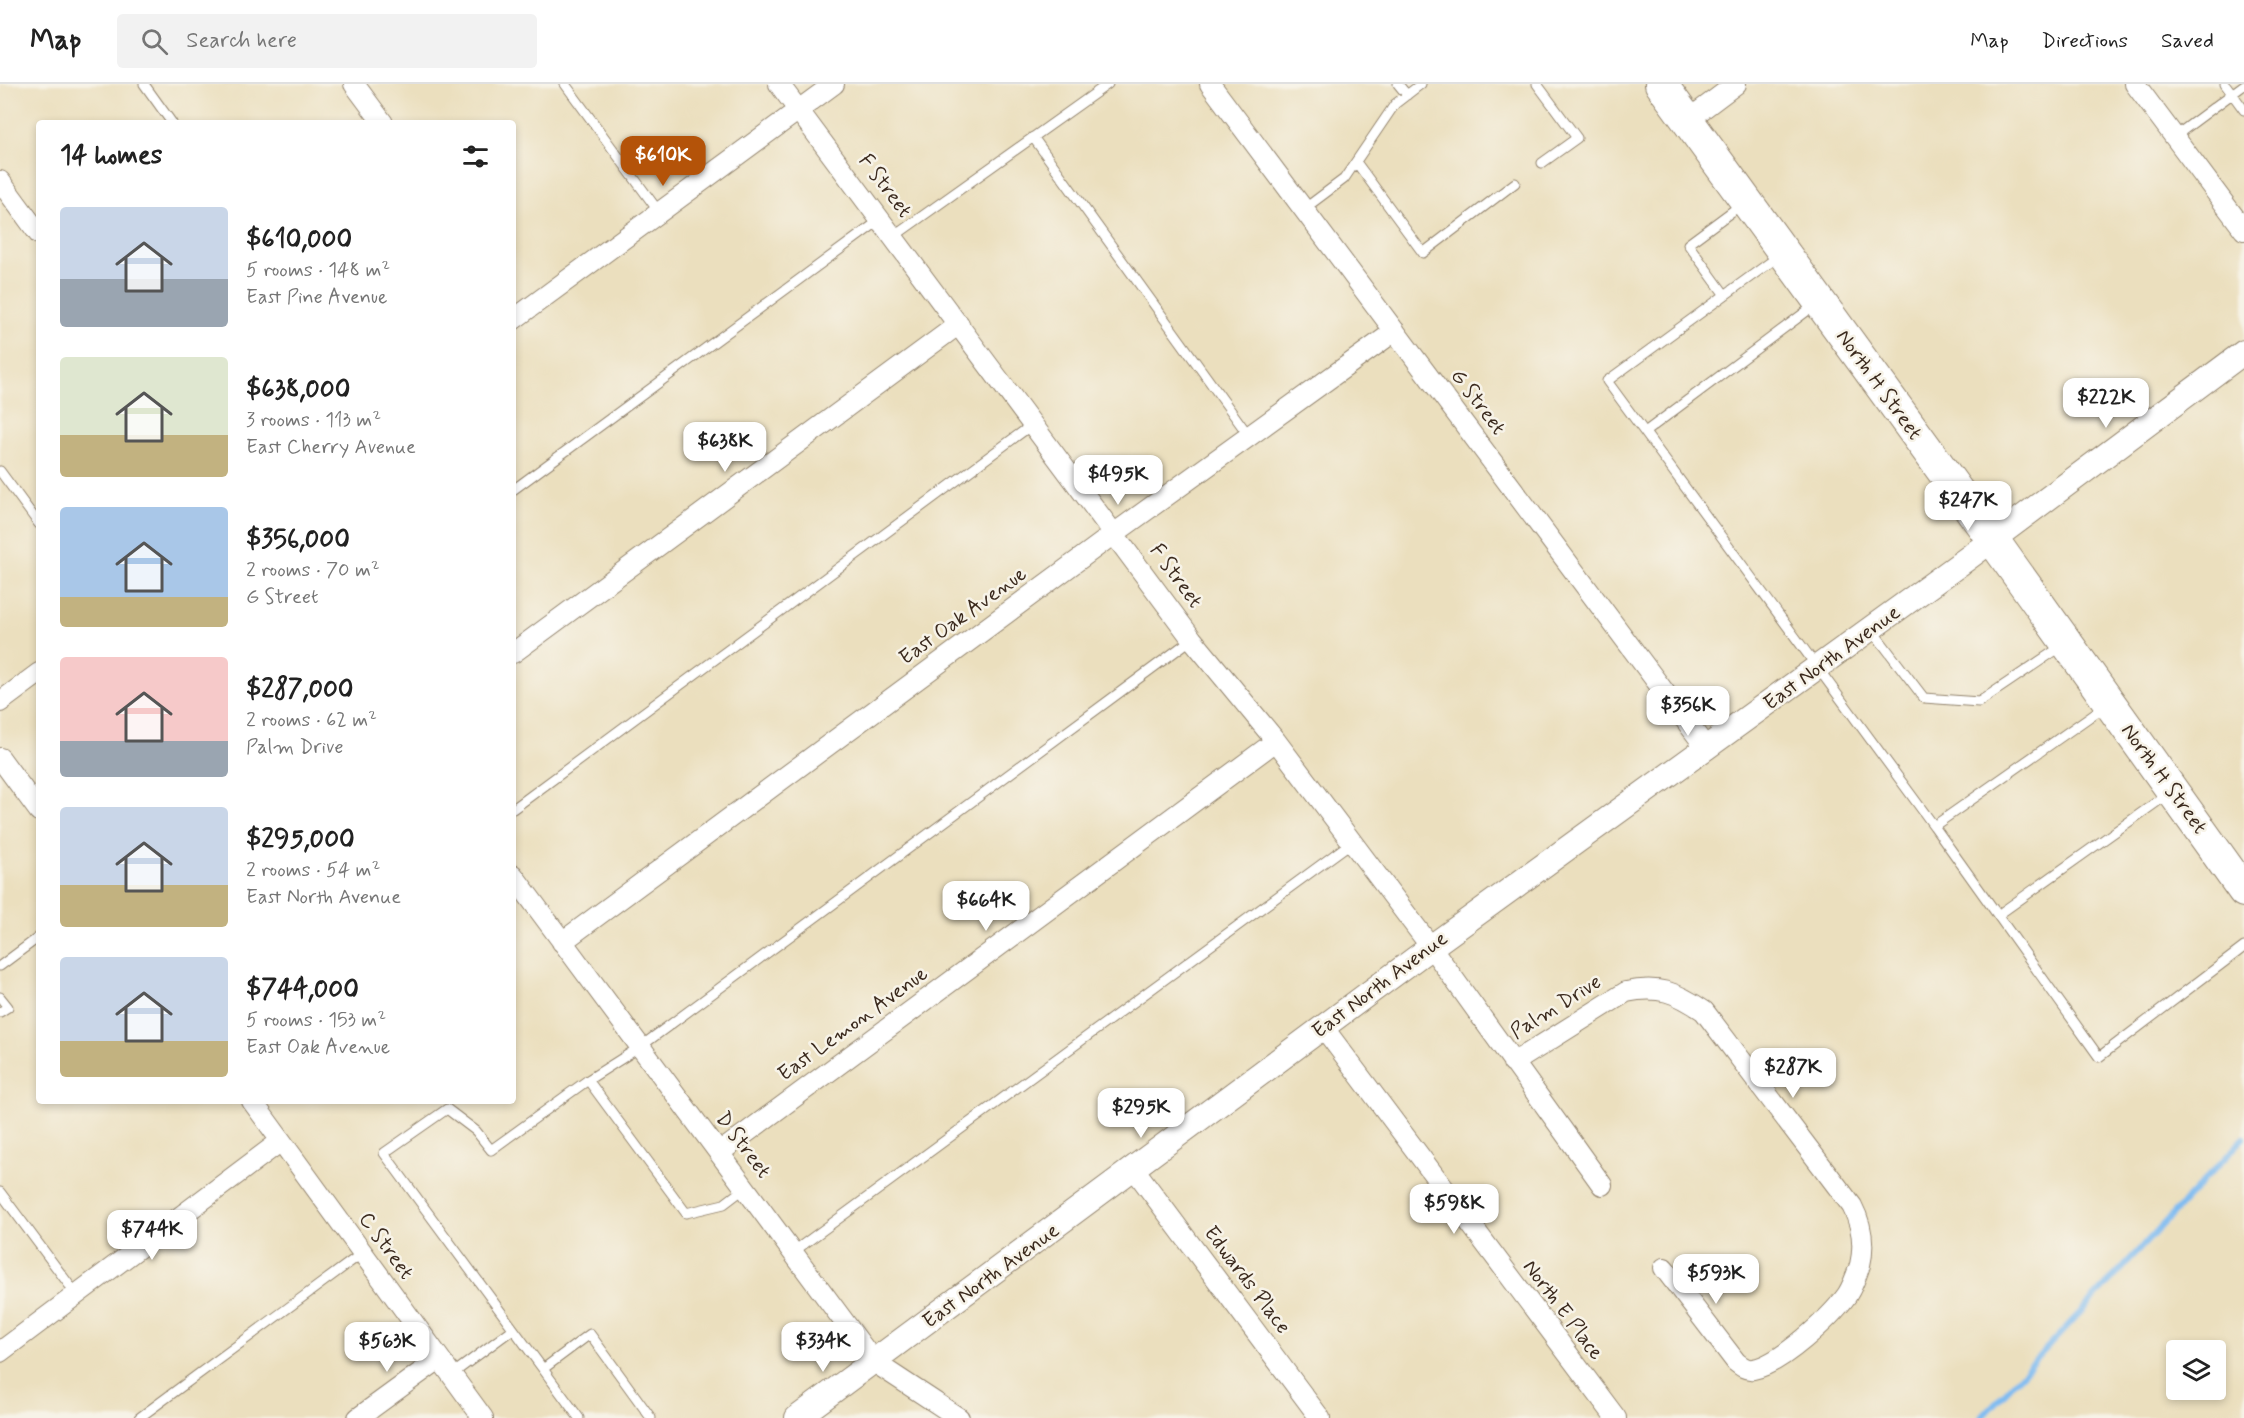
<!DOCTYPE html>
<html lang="en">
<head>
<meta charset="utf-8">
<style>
	:root { --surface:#fff; --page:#f2f2f2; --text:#222; --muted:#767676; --line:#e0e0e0; --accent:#b45309 }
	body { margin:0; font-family:Mynerve,sans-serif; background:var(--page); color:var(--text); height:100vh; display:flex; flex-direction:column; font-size:22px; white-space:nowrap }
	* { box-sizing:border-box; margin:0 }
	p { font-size:20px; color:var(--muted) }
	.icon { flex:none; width:33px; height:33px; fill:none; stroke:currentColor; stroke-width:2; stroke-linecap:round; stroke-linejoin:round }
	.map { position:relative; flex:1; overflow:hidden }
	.drawer { position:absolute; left:36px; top:36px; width:480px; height:984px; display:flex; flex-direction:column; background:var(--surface); border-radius:6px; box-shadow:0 3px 9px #0003 }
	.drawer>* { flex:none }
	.fabs { position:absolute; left:2166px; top:1256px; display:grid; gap:12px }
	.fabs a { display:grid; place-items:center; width:60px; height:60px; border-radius:6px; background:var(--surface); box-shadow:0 3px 9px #0003; font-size:30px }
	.price { position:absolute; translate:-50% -51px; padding:0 14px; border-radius:12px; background:#fff; color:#222; font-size:20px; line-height:39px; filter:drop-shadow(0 2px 3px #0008) }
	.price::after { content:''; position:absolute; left:50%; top:36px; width:18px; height:14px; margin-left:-9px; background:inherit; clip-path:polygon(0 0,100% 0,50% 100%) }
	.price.on { background:var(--accent); color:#fff }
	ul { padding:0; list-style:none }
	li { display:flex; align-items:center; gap:18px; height:150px; padding:0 24px }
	li span { display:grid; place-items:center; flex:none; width:168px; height:120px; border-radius:6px; color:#555 }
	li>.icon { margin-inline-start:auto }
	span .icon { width:72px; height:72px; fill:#fffc; stroke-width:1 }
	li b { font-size:26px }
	h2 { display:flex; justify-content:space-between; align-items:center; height:72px; padding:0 24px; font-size:26px }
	header { display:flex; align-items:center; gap:36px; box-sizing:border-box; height:84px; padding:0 30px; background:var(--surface); border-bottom:2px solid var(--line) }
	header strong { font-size:28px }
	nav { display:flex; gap:33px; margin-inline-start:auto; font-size:21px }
	.search { width:420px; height:54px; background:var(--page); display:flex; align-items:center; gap:15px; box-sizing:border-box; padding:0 21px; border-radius:6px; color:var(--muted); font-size:22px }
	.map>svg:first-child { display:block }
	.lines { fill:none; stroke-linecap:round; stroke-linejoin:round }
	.stream { stroke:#7ebbf1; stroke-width:6 }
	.service-casing { stroke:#93846e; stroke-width:11 }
	.minor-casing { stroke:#93846e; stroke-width:22 }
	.tertiary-casing { stroke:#93846e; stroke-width:26 }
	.trunk-casing { stroke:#93846e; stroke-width:34 }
	.service { stroke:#fff; stroke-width:9 }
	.minor { stroke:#fff; stroke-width:20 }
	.tertiary { stroke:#fff; stroke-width:24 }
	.trunk { stroke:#fff; stroke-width:32 }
	.labels { text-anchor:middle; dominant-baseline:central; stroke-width:5; stroke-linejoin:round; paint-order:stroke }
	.street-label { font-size:21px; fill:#3b2a1e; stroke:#f7f3e8 }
</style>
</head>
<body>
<header>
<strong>Map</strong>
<div class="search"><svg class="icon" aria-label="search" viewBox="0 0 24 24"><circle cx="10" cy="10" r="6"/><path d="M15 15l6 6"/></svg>Search here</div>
<nav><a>Map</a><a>Directions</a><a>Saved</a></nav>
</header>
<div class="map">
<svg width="2244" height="1334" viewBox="0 0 2244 1334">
	<rect width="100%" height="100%" fill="#f7f3e8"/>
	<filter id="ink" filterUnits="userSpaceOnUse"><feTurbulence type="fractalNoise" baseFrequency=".0167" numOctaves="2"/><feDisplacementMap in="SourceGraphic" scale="12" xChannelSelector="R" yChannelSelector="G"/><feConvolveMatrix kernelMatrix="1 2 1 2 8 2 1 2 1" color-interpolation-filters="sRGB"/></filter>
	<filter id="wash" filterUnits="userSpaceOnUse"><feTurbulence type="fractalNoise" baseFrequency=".008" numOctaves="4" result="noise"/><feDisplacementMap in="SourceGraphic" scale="24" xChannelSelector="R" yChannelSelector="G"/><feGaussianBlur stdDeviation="1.35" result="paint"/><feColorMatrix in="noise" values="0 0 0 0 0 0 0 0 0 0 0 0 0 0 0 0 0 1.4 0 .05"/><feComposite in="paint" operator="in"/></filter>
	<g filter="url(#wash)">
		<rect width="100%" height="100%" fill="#ebdfbe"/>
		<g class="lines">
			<path class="stream" d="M 1981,1334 L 2244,1054"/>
		</g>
	</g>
	<g filter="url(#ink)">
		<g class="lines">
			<defs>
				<path id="service" d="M 144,0 L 172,39
					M 565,0 L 659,128
					M 1398,0 L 1407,11
					M 1537,0 L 1577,54 L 1542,79
					M 2225,0 L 2244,26
					M 1033,53 L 1249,352
					M 2174,53 L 2244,1
					M 1356,78 L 1423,169 L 1515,99
					M 1742,120 L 1688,160 L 1725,211 L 1607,297 L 1934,742 L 2105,622
					M 1304,125 L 1344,95 L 1395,20 L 1421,0
					M 893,153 L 1108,0
					M 1725,211 L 1779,172
					M 1645,348 L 1815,221
					M 0,387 L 39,440
					M 513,406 L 880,136
					M 1872,546 L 1924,614 L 1979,618 L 2062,562
					M 513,725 L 1033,340
					M 1934,742 L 2099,973 L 2244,863
					M 1998,831 L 2168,710
					M 0,882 L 39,853
					M 0,913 L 8,923 L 0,928
					M 588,996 L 686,1129 L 724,1120 L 745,1104
					M 0,1108 L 76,1210
					M 793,1168 L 1352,758
					M 543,1285 L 590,1250 L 651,1334
					M 451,1291 L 513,1245
					M 139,1334 L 361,1170
					M 579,1334 L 384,1069 L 447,1025 L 476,1047 L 491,1066 L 588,996 L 640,963 L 1192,555"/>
				<path id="minor" d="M 354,0 L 383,39
					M 779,0 L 1192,555 L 1276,657 L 1431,863 L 1602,1101
					M 1210,0 L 1707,665
					M 2135,0 L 2244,146
					M 1688,36 L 1736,0
					M 0,97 L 39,150
					M 513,236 L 834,0
					M 513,569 L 959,240
					M 0,618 L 39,589
					M 0,674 L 39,727
					M 513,791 L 874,1278 L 959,1334
					M 562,858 L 1115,449 L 1395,247
					M 1323,943 L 1616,1334
					M 1513,979 L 1626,908 C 1659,901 1676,908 1704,927 L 1852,1122 C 1862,1141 1865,1160 1860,1181 C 1857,1190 1852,1203 1847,1211 C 1831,1233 1780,1281 1753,1285 C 1746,1286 1741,1282 1736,1278 L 1664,1184
					M 252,1017 L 483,1334
					M 719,1069 L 1276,657
					M 1135,1086 L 1320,1334
					M 0,1268 L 281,1057
					M 358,1334 L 439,1275"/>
				<path id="tertiary" d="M 797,1334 L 1431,863 L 1968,474 L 2244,268"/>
				<path id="trunk" d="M 1661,0 L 1993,456 L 2244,807"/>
			</defs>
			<use href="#service" class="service-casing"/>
			<use href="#minor" class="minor-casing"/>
			<use href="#tertiary" class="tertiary-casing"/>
			<use href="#trunk" class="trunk-casing"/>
			<use href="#service" class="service"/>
			<use href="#minor" class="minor"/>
			<use href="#tertiary" class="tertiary"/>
			<use href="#trunk" class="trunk"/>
		</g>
	</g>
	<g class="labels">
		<g class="street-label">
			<text transform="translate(885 102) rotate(53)">F Street</text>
			<text transform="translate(1879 301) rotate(54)">North H Street</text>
			<text transform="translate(1478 318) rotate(53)">G Street</text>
			<text transform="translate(1176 492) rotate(54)">F Street</text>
			<text transform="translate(963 532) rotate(-36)">East Oak Avenue</text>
			<text transform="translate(1832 574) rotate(-36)">East North Avenue</text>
			<text transform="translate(2164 695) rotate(54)">North H Street</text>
			<text transform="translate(1380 901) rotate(-37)">East North Avenue</text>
			<text transform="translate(1556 923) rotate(-32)">Palm Drive</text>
			<text transform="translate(853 940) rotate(-36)">East Lemon Avenue</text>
			<text transform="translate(743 1061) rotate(53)">D Street</text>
			<text transform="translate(386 1162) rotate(54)">C Street</text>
			<text transform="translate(991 1192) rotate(-36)">East North Avenue</text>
			<text transform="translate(1247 1196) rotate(53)">Edwards Place</text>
			<text transform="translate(1563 1226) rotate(53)">North E Place</text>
		</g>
	</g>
</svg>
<div class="fabs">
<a><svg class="icon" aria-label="layers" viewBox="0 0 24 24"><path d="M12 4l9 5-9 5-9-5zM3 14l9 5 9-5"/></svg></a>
</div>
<b class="price on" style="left:663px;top:103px">$610K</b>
<b class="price" style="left:2106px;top:345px">$222K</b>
<b class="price" style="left:725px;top:389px">$638K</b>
<b class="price" style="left:1118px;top:422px">$495K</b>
<b class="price" style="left:1968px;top:448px">$247K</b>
<b class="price" style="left:1688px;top:653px">$356K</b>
<b class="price" style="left:986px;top:848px">$664K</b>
<b class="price" style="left:1793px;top:1015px">$287K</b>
<b class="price" style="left:1141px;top:1055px">$295K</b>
<b class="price" style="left:1454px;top:1151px">$598K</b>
<b class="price" style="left:152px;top:1177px">$744K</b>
<b class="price" style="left:1716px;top:1221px">$593K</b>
<b class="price" style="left:387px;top:1289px">$563K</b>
<b class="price" style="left:823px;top:1289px">$334K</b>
<section class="drawer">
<h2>14 homes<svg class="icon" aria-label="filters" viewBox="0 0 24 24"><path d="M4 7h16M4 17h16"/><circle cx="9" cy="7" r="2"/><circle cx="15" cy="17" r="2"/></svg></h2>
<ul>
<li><span style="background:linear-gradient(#c9d6e8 60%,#9aa5b1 0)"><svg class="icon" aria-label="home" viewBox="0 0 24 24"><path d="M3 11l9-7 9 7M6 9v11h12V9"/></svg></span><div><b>$610,000</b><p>5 rooms · 148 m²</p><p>East Pine Avenue</p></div></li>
<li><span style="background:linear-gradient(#dfe7d0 65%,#c2b280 0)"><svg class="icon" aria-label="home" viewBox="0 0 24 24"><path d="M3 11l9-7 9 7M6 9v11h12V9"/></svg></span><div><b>$638,000</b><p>3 rooms · 113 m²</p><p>East Cherry Avenue</p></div></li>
<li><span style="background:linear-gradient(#a9c7e8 75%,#c2b280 0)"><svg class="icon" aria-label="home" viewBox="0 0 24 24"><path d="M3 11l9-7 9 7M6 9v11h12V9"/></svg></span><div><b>$356,000</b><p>2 rooms · 70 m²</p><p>G Street</p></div></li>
<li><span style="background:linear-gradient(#f6c9c9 70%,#9aa5b1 0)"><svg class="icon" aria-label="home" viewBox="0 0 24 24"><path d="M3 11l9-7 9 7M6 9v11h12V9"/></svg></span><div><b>$287,000</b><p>2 rooms · 62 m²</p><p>Palm Drive</p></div></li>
<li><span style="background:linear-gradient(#c9d6e8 65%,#c2b280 0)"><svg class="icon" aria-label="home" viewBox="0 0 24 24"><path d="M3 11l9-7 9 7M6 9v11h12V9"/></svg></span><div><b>$295,000</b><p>2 rooms · 54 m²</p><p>East North Avenue</p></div></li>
<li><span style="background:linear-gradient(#c9d6e8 70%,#c2b280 0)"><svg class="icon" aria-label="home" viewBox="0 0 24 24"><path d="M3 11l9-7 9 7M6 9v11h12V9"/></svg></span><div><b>$744,000</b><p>5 rooms · 153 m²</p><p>East Oak Avenue</p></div></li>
</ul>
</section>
</div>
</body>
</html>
